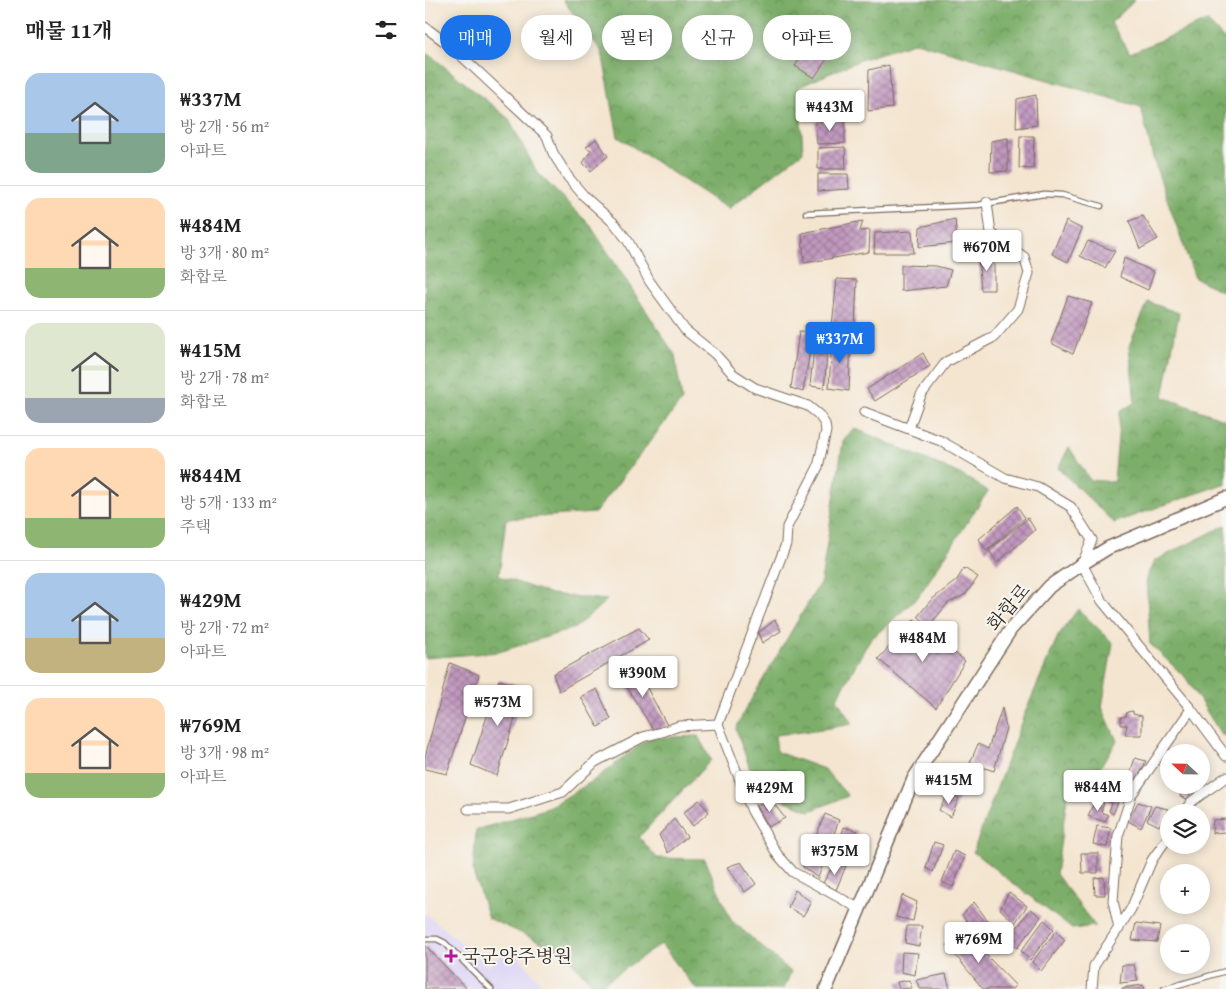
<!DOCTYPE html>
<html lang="ko">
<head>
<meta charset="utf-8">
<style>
	:root { --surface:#fff; --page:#f2f2f2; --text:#222; --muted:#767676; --line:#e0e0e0; --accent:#1a73e8 }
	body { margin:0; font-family:"Gentium Book Plus","Noto Serif KR",serif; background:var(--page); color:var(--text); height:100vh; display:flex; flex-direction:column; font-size:19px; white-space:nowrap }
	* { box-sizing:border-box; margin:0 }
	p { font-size:16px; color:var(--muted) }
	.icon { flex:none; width:28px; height:28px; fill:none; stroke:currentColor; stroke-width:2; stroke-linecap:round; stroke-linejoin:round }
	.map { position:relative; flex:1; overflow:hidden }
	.drawer { display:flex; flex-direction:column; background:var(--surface); width:425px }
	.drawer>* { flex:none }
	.guide { position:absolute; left:15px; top:15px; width:475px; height:45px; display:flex; gap:10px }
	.needle { width:32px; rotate:292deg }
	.controls { position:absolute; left:735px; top:744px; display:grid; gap:10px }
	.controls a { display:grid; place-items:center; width:50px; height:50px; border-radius:50%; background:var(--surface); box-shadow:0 2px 12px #0003; font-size:25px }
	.price { position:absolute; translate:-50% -42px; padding:0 11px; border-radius:5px; background:#fff; color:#222; font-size:16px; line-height:32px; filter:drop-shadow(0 1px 2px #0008) }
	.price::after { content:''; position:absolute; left:50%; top:30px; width:15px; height:11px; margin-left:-8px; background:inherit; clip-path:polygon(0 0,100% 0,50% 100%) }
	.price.current { background:var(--accent); color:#fff }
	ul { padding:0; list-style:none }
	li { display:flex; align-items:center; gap:15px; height:125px; padding:0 25px }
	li+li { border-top:1px solid var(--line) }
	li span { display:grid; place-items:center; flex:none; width:140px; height:100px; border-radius:15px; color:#555 }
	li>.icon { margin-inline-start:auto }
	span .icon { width:60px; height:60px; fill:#fffc; stroke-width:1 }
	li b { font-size:21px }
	h2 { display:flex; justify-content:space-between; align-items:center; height:60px; padding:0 25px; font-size:21px }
	.pill { padding:0 18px; border-radius:22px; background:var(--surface); box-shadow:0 2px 12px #0003; font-size:18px; line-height:45px }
	.pill.current { background:var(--accent); color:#fff }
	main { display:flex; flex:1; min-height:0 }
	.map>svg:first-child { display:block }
	.built { fill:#ddd5f6 }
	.forest { fill:url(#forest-crowns); stroke:#5b6c44 }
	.building { fill:url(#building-cross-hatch) }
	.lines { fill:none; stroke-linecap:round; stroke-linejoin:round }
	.service-casing { stroke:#7c6b5c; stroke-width:7 }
	.minor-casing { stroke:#7c6b5c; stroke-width:11 }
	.secondary-casing { stroke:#7c6b5c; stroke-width:15 }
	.service { stroke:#fff; stroke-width:4.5 }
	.minor { stroke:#fff; stroke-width:9 }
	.secondary { stroke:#fff; stroke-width:12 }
	.poi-dot { fill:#b5179e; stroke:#f6f6f2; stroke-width:2 }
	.labels { text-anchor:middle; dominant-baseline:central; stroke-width:4; stroke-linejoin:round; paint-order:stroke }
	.street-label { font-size:19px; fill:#3b2a1e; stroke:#f6f6f2 }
	.poi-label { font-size:19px; fill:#3b2a1e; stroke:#f6f6f2; text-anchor:start }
</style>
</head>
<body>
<main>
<section class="drawer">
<h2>매물 11개<svg class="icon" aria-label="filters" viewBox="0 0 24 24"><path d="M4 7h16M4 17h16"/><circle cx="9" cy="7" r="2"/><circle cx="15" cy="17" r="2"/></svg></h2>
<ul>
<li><span style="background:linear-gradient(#a9c7e8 60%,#7fa58c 0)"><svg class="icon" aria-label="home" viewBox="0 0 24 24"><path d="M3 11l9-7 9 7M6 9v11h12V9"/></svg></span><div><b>₩337M</b><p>방 2개 · 56 m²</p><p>아파트</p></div></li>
<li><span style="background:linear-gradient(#ffd9b3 70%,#8fb573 0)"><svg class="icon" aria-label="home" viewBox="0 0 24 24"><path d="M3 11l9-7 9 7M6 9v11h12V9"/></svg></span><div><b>₩484M</b><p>방 3개 · 80 m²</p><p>화합로</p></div></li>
<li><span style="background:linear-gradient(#dfe7d0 75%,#9aa5b1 0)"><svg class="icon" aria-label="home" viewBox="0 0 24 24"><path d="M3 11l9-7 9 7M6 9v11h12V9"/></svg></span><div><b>₩415M</b><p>방 2개 · 78 m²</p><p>화합로</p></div></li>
<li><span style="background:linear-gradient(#ffd9b3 70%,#8fb573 0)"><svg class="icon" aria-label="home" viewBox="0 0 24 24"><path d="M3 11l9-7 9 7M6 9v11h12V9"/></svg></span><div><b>₩844M</b><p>방 5개 · 133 m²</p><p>주택</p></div></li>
<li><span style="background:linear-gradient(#a9c7e8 65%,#c2b280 0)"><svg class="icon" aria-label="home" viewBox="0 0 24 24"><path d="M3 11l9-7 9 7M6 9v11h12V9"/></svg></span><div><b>₩429M</b><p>방 2개 · 72 m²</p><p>아파트</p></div></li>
<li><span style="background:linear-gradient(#ffd9b3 75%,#8fb573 0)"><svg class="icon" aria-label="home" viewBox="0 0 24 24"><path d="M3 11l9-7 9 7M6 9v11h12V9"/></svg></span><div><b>₩769M</b><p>방 3개 · 98 m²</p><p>아파트</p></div></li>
</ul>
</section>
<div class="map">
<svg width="801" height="989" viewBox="0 0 801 989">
	<defs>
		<pattern id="forest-crowns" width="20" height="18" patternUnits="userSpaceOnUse" patternTransform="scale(1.25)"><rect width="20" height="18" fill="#7bae69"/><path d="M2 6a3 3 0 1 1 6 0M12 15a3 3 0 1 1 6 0" fill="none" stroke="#668e56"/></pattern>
		<pattern id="building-cross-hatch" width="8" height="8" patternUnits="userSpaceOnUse" patternTransform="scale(1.25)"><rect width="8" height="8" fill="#c199bf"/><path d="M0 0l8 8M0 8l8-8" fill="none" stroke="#9e7d9b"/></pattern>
	</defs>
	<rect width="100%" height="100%" fill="#f6f6f2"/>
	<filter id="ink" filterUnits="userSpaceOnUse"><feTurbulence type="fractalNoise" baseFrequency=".02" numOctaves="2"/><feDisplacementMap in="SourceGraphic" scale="10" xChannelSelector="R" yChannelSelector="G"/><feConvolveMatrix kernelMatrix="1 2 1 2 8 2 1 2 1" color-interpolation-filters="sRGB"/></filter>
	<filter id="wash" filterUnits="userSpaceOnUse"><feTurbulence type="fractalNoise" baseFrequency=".0096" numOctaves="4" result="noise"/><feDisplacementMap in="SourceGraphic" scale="20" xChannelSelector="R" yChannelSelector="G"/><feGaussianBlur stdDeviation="1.12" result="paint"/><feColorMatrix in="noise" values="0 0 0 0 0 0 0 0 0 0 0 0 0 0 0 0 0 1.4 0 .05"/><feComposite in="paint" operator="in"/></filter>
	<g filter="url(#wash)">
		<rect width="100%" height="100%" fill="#f4e5d0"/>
		<path class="built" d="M 0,913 L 64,966 L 86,946 L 120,989 L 0,989 Z"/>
		<path class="forest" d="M 138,0 L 710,0 L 686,23 L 705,53 L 782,21 L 801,41 L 801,113 L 799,114 L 801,115 L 801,293 L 770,278 L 729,162 L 716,107 L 491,42 L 435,60 L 374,87 L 378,152 L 303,209 L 193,137 L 177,52 Z
			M 0,54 L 5,55 L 83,118 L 112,172 L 165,225 L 250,355 L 257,400 L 170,513 L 81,519 L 74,576 L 126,594 L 182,600 L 150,628 L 74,652 L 0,658 Z
			M 723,302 L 754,313 L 738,397 L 801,420 L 801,483 L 689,523 L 633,468 L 644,447 L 665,480 L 689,482 L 695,412 L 710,402 L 704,346 Z
			M 429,428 L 535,474 L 563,491 L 493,597 L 444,641 L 412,699 L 427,724 L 386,731 L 350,735 L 352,752 L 399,769 L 423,796 L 385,811 L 332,789 L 311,729 L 320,710 L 396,581 L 418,441 Z
			M 801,525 L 801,734 L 797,736 L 761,678 L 725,644 L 721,578 L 729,561 Z
			M 653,609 L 688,643 L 677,707 L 692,741 L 668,779 L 644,784 L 631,874 L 670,926 L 647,929 L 548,852 L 599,715 L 633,636 Z
			M 273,736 L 286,760 L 214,837 L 232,858 L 280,859 L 306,920 L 366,972 L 359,989 L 271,989 L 236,944 L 171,988 L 138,952 L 63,918 L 48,872 L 51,830 L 123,808 L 169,780 L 224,738 Z"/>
		<g id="blocks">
			<path class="building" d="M 389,38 L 408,50 L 389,78 L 370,66 Z
				M 464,65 L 467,108 L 443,111 L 444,70 Z
				M 419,95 L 419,115 L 389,118 L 389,96 Z
				M 611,95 L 612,125 L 591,128 L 592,99 Z
				M 420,121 L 420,143 L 392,144 L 390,122 Z
				M 595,136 L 609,136 L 608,169 L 594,168 Z
				M 583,138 L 583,171 L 565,172 L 566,141 Z
				M 171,139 L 183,156 L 166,171 L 158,163 L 166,150 L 161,147 Z
				M 420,147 L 421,169 L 393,169 L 393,148 Z
				M 393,174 L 423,174 L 424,189 L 393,191 Z
				M 718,216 L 733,239 L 715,249 L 704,221 Z
				M 530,219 L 532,243 L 494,247 L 495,227 Z
				M 438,221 L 435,231 L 445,230 L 444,252 L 379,263 L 377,233 Z
				M 641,221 L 657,229 L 643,262 L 627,254 Z
				M 487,231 L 489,253 L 449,253 L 450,233 Z
				M 663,241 L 690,251 L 680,268 L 655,256 Z
				M 553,255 L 569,255 L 569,290 L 556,290 Z
				M 699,258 L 729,272 L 723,290 L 695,277 Z
				M 476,265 L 511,266 L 526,270 L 521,286 L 476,291 Z
				M 412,279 L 432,280 L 430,326 L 407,326 Z
				M 643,296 L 667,303 L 648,354 L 626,343 Z
				M 374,332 L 388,333 L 378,392 L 366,388 Z
				M 404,335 L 399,388 L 385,386 L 390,337 Z
				M 426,337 L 424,391 L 404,388 L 407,339 Z
				M 498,353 L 505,366 L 450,401 L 442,389 Z
				M 592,506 L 600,518 L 561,551 L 554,539 Z
				M 603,518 L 610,530 L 572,563 L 564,550 Z
				M 539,568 L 553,577 L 541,594 L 523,603 L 504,626 L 493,616 L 506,600 L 532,580 Z
				M 350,620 L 356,631 L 337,643 L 333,633 Z
				M 489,620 L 540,661 L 511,708 L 453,659 Z
				M 214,628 L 224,640 L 134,691 L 128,674 Z
				M 25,663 L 54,675 L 22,774 L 0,769 L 0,757 Z
				M 209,664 L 242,725 L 230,733 L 195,676 Z
				M 74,680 L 100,687 L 72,776 L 46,765 Z
				M 172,689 L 186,719 L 173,727 L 156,697 Z
				M 577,708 L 581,728 L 569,771 L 545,763 L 553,744 L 563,749 Z
				M 708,711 L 708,714 L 717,716 L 717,735 L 700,735 L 702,725 L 696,725 L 696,717 L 701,716 L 702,712 Z
				M 710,758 L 721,761 L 708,789 L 701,786 Z
				M 759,785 L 776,785 L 772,794 L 765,794 L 763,799 L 755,797 Z
				M 523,793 L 534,798 L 526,817 L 514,810 Z
				M 680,795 L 694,800 L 688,814 L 684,811 L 687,803 L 680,800 Z
				M 345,799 L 360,818 L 343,827 L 331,806 Z
				M 274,800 L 284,812 L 268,826 L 258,813 Z
				M 670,800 L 679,803 L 676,812 L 683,815 L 680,822 L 663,816 Z
				M 713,802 L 726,806 L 716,828 L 703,821 Z
				M 730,806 L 743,809 L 734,826 L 722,820 Z
				M 400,814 L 414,820 L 393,878 L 378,867 Z
				M 249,819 L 262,837 L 243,853 L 234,835 Z
				M 801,819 L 801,832 L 787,833 L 788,820 Z
				M 672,826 L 686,828 L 682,847 L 668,844 Z
				M 419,827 L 433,831 L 422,862 L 411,853 Z
				M 509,842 L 518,845 L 508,872 L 501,868 Z
				M 529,851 L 540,856 L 528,887 L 517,882 Z
				M 656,853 L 673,853 L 673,873 L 657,873 Z
				M 316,862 L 331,884 L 320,892 L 302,867 Z
				M 410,862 L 421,866 L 411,890 L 398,883 Z
				M 679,877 L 680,895 L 670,895 L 669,878 Z
				M 370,890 L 386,902 L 378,916 L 363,907 Z
				M 584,892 L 602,906 L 590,923 L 575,909 Z
				M 477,895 L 492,902 L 488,921 L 471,917 Z
				M 549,902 L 569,929 L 557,940 L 537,915 Z
				M 606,909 L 616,917 L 592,948 L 583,939 Z
				M 619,920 L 629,929 L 605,960 L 596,951 Z
				M 711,923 L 735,926 L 732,942 L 707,940 Z
				M 482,926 L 497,926 L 494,946 L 480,943 Z
				M 631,931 L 640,940 L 616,971 L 607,962 Z
				M 539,932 L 591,986 L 586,989 L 558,989 L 522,945 Z
				M 0,945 L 42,989 L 0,989 Z
				M 477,952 L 493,953 L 490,975 L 476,972 Z
				M 697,965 L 709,965 L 713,981 L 695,983 Z
				M 521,974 L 525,989 L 495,989 L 491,980 Z
				M 484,980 L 487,988 L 474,989 L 472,982 Z
				M 718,985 L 720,989 L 697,989 L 697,988 Z"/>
		</g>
	</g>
	<g filter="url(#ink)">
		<use href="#blocks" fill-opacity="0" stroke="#7c6b5c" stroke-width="1"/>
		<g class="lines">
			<defs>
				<path id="service" d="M 381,213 L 553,205 L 619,194 L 637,195 L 676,206
					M 0,939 L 12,939 L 20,943 L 66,989
					M 739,989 L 801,971"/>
				<path id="minor" d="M 0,27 L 28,48 L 122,136 L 128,153 L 143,177 L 159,196 L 190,224 L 203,241 L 225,282 L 260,330 L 290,354 L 308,374 L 330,388 L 383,406 L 394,415 L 400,424 L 401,431 L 393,467 L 362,527 L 361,544 L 293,724 L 327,811 L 352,854 L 368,872 L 435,909
					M 439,412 L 516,441 L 580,478 L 613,487 L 646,507 L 667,540 L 657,564 L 677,601 L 766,709 L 801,756
					M 484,428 L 496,395 L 521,362 L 569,337 L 593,309 L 604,273 L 599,257 L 566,233 L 562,202
					M 43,809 L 84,809 L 138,792 L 170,762 L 218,737 L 237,732 L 254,726 L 293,724
					M 759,812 L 766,802 L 801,777
					M 694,929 L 688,901 L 693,836 L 707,794 L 766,709
					M 667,989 L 669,966 L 706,909 L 727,860 L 744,836"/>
				<path id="secondary" d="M 401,989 L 489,778 L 586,629 L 625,586 L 657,564 L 683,548 L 801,498"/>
			</defs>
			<use href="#service" class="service-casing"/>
			<use href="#minor" class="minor-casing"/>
			<use href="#secondary" class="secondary-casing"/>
			<use href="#service" class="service"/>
			<use href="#minor" class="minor"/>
			<use href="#secondary" class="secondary"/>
		</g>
	</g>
	<path class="poi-dot" d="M23.5 948.5h5v5h5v5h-5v5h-5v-5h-5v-5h5z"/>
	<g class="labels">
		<g class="street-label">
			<text transform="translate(583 607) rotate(-50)">화합로</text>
		</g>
		<g class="poi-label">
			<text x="37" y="956">국군양주병원</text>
		</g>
	</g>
</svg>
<div class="controls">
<a><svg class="needle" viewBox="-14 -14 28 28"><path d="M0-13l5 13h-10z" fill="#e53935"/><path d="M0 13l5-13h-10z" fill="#767676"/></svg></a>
<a><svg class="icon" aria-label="layers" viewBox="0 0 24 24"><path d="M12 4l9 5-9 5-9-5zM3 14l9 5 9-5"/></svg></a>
<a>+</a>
<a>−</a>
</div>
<b class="price" style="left:405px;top:132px">₩443M</b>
<b class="price" style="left:562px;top:272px">₩670M</b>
<b class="price current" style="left:415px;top:364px">₩337M</b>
<b class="price" style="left:498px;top:663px">₩484M</b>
<b class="price" style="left:218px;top:698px">₩390M</b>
<b class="price" style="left:73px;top:727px">₩573M</b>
<b class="price" style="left:524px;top:805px">₩415M</b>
<b class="price" style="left:673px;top:812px">₩844M</b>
<b class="price" style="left:345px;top:813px">₩429M</b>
<b class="price" style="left:410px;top:876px">₩375M</b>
<b class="price" style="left:554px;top:964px">₩769M</b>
<div class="guide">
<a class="pill current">매매</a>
<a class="pill">월세</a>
<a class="pill">필터</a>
<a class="pill">신규</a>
<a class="pill">아파트</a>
</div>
</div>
</main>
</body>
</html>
